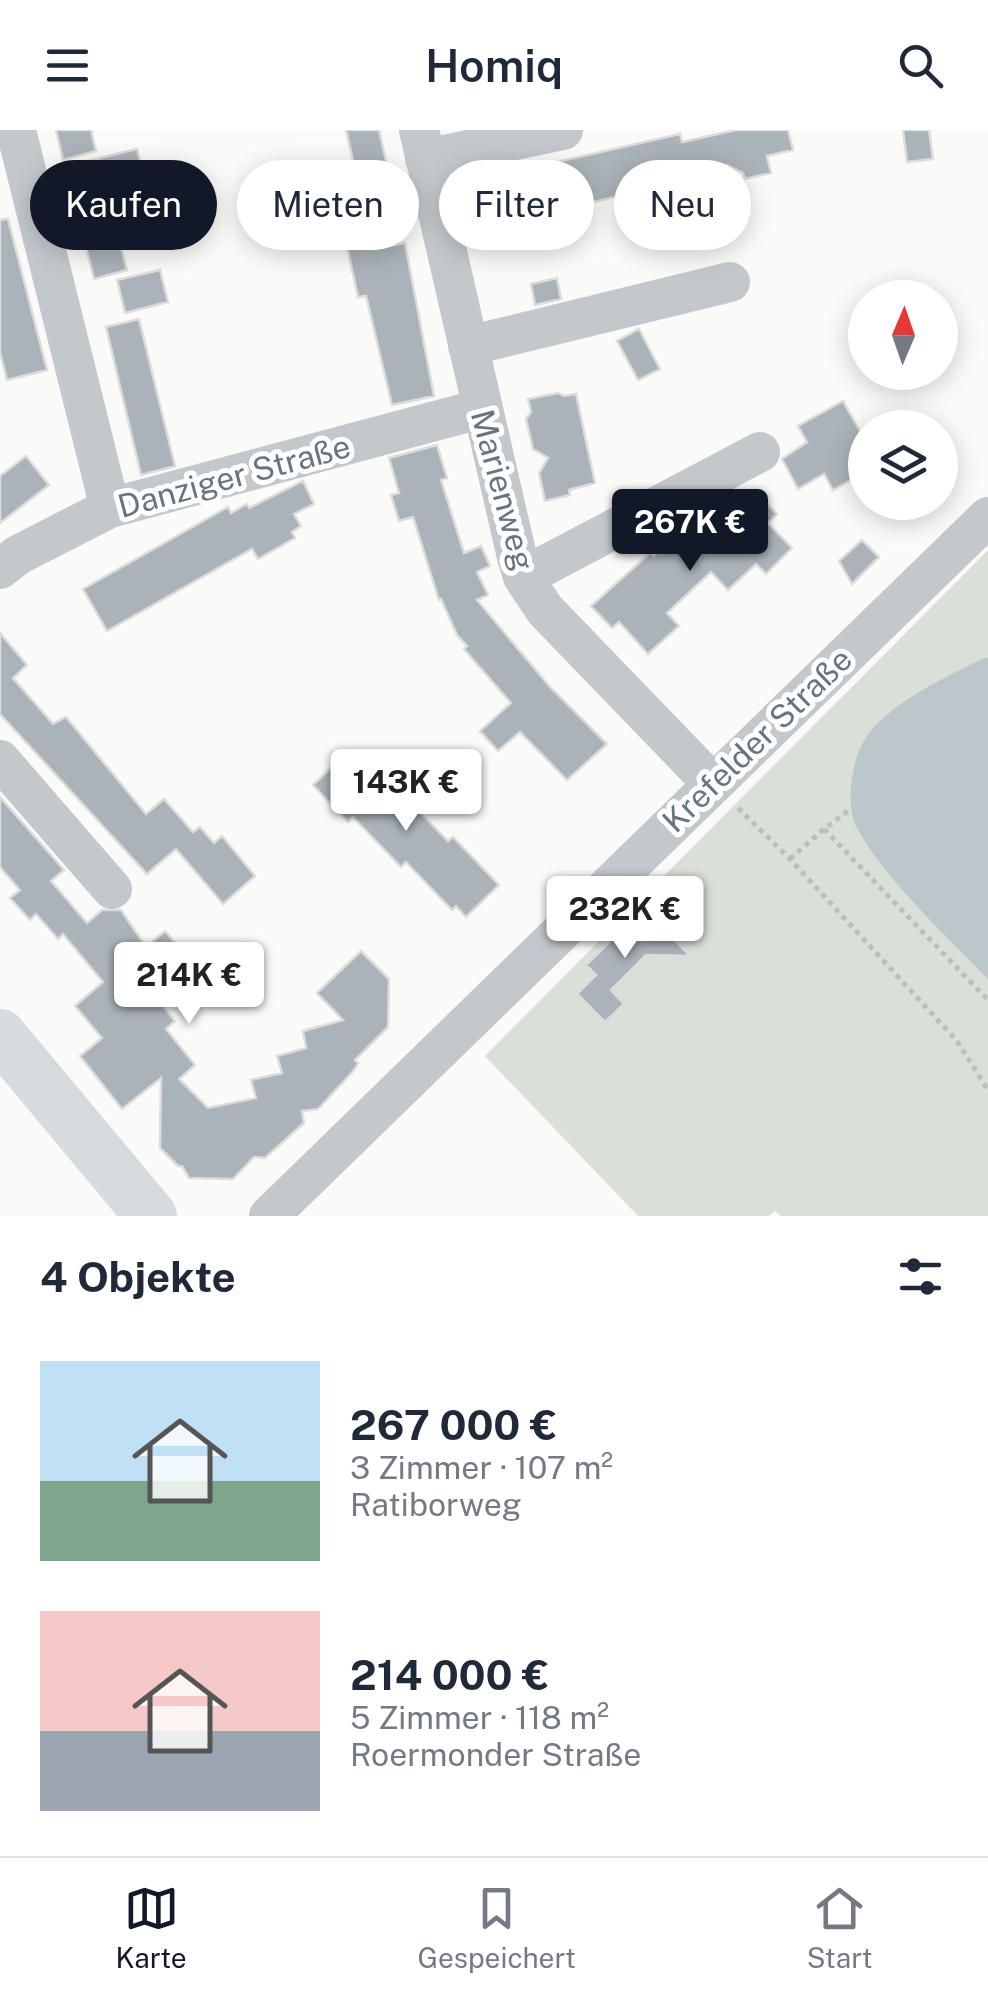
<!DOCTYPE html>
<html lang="de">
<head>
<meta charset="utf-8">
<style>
	:root { --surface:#fff; --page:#f6f6f7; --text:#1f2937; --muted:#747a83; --line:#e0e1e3; --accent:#111827 }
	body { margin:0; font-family:"Public Sans",sans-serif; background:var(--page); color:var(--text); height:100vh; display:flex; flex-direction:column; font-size:38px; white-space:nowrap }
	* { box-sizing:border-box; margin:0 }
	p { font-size:32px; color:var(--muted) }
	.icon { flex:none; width:55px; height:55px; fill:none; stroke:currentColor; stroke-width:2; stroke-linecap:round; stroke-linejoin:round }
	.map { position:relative; height:1086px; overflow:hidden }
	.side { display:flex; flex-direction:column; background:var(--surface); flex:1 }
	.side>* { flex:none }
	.banner { position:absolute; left:30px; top:30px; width:930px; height:90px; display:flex; gap:20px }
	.needle { width:65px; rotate:2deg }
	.tools { position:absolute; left:848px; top:150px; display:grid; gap:20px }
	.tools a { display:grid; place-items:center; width:110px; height:110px; border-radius:50%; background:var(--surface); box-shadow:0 5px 25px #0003; font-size:50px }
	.price { position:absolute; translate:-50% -85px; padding:0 22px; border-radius:10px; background:#fff; color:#222; font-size:32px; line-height:65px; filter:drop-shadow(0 2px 5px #0008) }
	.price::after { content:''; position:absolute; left:50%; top:60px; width:30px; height:22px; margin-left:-15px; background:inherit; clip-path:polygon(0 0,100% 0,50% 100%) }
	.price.current { background:var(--accent); color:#fff }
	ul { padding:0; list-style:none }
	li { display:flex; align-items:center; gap:30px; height:250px; padding:0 40px }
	li span { display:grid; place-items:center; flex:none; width:280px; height:200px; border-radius:0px; color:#555 }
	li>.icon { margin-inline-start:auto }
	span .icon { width:120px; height:120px; fill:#fffc; stroke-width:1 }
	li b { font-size:42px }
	h2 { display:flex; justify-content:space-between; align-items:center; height:120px; padding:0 40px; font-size:42px }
	.pill { padding:0 35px; border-radius:45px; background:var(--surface); box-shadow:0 5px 25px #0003; font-size:35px; line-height:90px }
	.pill.current { background:var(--accent); color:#fff }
	header { display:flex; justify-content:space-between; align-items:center; height:130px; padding:0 40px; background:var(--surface); font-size:45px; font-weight:600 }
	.menu { display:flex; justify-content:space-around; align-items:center; height:140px; border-top:2px solid var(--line); background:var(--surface); font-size:28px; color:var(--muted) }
	.menu a { display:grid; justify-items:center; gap:5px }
	.menu .current { color:var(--accent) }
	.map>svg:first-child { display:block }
	.green { fill:#dadfd7 }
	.water { fill:#bbc7cb }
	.building { fill:#aab3b9; stroke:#dcdcda; stroke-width:2.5 }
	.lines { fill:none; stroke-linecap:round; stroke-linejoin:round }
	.path { stroke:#bbbfc2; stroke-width:5; stroke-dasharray:5 5; stroke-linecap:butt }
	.minor { stroke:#c3c8cc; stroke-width:40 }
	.major { stroke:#d6dbdf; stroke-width:52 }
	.labels { text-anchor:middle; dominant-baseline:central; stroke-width:10; stroke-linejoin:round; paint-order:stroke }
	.street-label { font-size:32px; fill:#657683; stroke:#fff }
</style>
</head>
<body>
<header><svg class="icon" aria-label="menu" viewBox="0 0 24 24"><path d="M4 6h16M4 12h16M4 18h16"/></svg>Homiq<svg class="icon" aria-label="search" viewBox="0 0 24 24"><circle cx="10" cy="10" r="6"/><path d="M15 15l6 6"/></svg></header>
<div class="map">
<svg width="988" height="1086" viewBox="0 0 988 1086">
	<rect width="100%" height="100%" fill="#fafaf8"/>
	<path class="green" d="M 988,420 L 988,1086 L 781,1086 L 775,1081 L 769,1086 L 638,1086 L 485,926 Z"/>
	<path class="water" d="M 984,528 L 988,528 L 988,849 C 947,807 884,748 857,698 C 843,672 853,618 874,597 C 904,566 946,547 984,528 Z"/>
	<path class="building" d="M 56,0 L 91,0 L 96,21 L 63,30 Z
		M 346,0 L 379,0 L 394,67 L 354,76 L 349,54 L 358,53 Z
		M 736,0 L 788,0 L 793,20 L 767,26 L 771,43 L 745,49 L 743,43 L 727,35 L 689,44 L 691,50 L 481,97 L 477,82 L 466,86 L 459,54 L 680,4 L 682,12 Z
		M 903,0 L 929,0 L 933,29 L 907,32 Z
		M 137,19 L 143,42 L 135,44 L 137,54 L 96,65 L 87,31 Z
		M 109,70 L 127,140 L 94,149 L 76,78 Z
		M 366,83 L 374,119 L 405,113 L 434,266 L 392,275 L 366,166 L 358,167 L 341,90 Z
		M 8,89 L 47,240 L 7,250 L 0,222 L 0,90 Z
		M 160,140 L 168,172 L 125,183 L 117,150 Z
		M 557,148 L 561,169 L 535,175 L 531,154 Z
		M 139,189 L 175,336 L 141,345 L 106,197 Z
		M 639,199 L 660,239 L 638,250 L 617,211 Z
		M 558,263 L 564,266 L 576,264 L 595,353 L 569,360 L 570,365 L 545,371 L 539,343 L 548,328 L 533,319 L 526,289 L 531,282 L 528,269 Z
		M 843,271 L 865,310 L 865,342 L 833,360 L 824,344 L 798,359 L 782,329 L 807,312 L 798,296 Z
		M 437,315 L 447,348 L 441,350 L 464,423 L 481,416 L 490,436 L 477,442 L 488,465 L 477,470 L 550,557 L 607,614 L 567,650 L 520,602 L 498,621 L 480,601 L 511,573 L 464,519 L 467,516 L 457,505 L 441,469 L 439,470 L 413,387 L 399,391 L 391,365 L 399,363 L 389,328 Z
		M 26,326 L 49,355 L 0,393 L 0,346 Z
		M 303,351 L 314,374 L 294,384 L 301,396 L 292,402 L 295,408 L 258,429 L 252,419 L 107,501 L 83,459 L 228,377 L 231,383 L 247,374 L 249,378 Z
		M 759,366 L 777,384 L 768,393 L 792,418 L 766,444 L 756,434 L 728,460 L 711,442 L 667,483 L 679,496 L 648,524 L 619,492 L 612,498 L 591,476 L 650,423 L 654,426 L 666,414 L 671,419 L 680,410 L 689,415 L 707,396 L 717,407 Z
		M 862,410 L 879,427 L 852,454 L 839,431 Z
		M 0,503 L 27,535 L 13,548 L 53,594 L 66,587 L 146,684 L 164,669 L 193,702 L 200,697 L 214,713 L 222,706 L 255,746 L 223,774 L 176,719 L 147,744 L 0,584 Z
		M 350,620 L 397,668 L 402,664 L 448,711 L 453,707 L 499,755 L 466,787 L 456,776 L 452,780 L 406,732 L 401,737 L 353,687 L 348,692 L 313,655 Z
		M 0,667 L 64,740 L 51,751 L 87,793 L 102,780 L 121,780 L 146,817 L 165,801 L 183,822 L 145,855 L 175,891 L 166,899 L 195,935 L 179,949 L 208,978 L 256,968 L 251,950 L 282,943 L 277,926 L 306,918 L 303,901 L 343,890 L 317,863 L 361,821 L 389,849 L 388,897 L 355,930 L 358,933 L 354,940 L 318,979 L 302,981 L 304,993 L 265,1028 L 254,1027 L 233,1049 L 189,1048 L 182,1036 L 178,1036 L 160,1018 L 161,948 L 122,979 L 80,926 L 102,908 L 75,876 L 103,852 L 63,804 L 58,809 L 36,784 L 30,790 L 10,768 L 20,760 L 0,737 Z
		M 644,778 L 690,826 L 646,825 L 611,860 L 624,874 L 605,892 L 577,864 L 596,845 L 586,835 Z"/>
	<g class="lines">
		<path class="path" d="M 738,678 L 790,729 L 957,911 L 988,960
			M 824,699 L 988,870
			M 790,729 L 824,699 L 851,679"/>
		<path class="minor" d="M 16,0 L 110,378
			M 419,0 L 517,427 L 523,447 L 545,480 L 712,653
			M 425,29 L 563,0
			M 468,216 L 730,152
			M 0,439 L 18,425 L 110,378 L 480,279
			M 523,447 L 760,322
			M 0,630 L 112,759
			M 269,1086 L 988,387"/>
		<path class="major" d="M 0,905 L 151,1086"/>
	</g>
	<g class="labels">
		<g class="street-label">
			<text transform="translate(234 346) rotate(-15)">Danziger Straße</text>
			<text transform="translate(503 360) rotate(75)">Marienweg</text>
			<text transform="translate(757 610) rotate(-44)">Krefelder Straße</text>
		</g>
	</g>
</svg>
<div class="tools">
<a><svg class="needle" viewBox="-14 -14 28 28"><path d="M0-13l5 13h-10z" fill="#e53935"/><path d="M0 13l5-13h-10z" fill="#747a83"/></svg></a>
<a><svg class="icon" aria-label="layers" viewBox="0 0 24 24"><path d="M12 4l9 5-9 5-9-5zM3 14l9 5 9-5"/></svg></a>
</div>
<b class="price current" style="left:690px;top:444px">267K €</b>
<b class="price" style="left:406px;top:704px">143K €</b>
<b class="price" style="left:625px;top:831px">232K €</b>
<b class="price" style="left:189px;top:897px">214K €</b>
<div class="banner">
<a class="pill current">Kaufen</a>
<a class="pill">Mieten</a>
<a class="pill">Filter</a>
<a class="pill">Neu</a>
</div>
</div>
<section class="side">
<h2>4 Objekte<svg class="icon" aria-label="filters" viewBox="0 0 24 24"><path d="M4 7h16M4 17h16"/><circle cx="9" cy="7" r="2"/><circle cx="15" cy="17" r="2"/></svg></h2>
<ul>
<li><span style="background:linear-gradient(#bfe0f5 60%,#7fa58c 0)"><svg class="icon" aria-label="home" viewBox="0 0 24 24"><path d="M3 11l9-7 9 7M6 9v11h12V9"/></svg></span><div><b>267 000 €</b><p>3 Zimmer · 107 m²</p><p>Ratiborweg</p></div></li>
<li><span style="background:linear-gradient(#f6c9c9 60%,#9aa5b1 0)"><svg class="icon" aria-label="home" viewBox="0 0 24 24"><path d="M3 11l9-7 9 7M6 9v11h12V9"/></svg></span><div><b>214 000 €</b><p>5 Zimmer · 118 m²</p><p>Roermonder Straße</p></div></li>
</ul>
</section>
<nav class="menu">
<a class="current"><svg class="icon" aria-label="map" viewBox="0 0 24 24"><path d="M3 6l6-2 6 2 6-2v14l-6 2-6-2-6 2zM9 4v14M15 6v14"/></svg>Karte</a>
<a><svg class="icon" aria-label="saved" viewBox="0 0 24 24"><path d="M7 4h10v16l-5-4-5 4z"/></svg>Gespeichert</a>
<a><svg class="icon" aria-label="home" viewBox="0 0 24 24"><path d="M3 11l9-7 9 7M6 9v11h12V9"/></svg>Start</a>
</nav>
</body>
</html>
